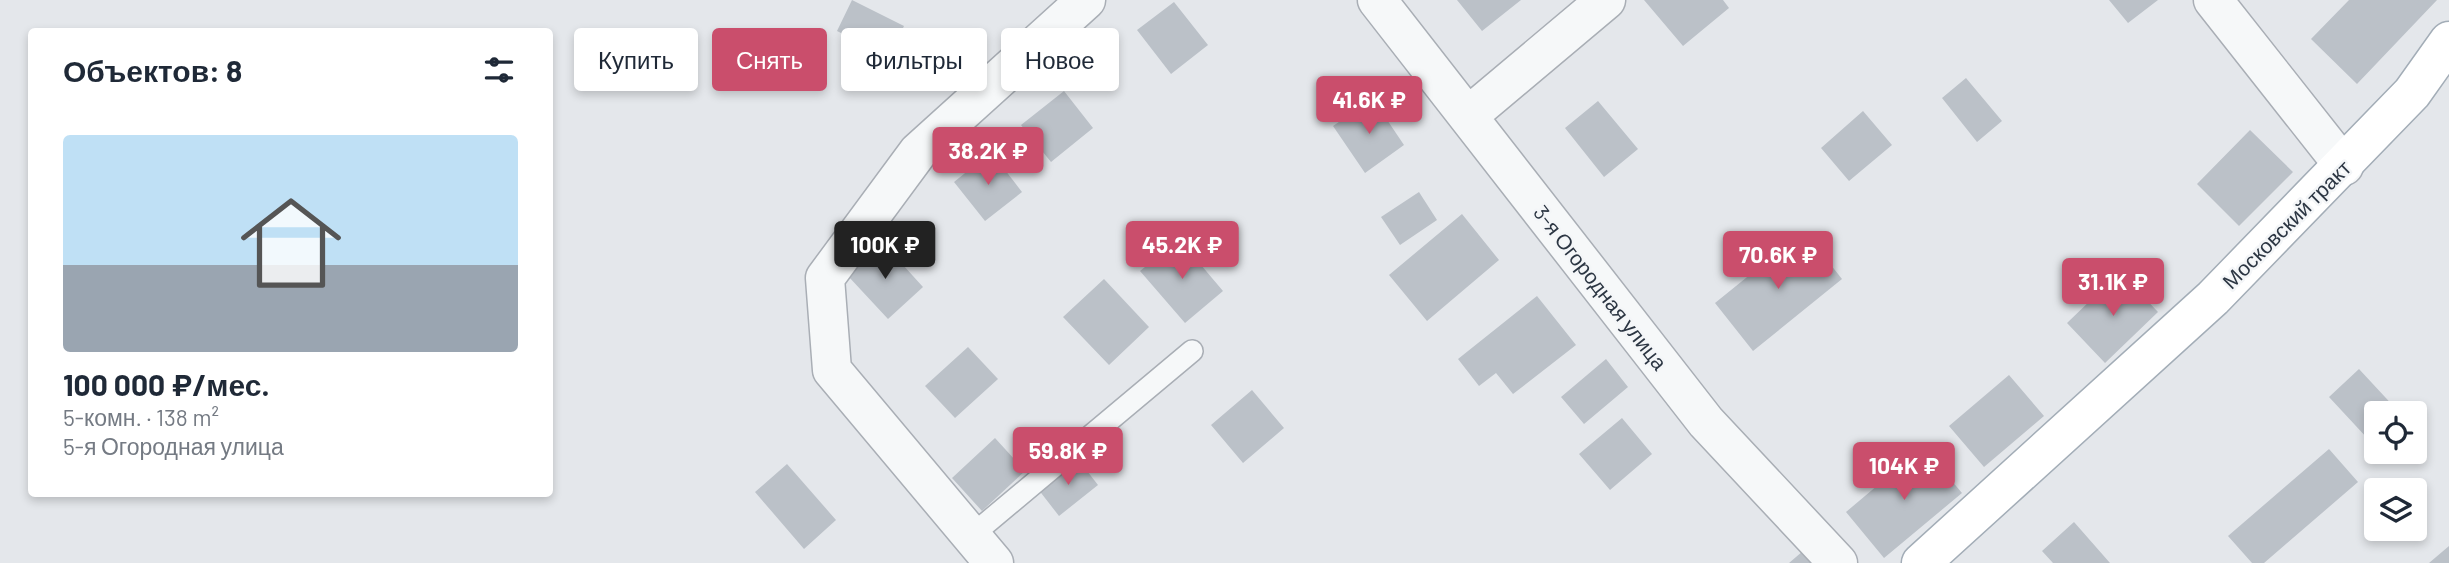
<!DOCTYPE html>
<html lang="ru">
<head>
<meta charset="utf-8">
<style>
	:root { --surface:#fff; --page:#f2f2f3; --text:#1f2937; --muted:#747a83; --accent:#ca4e6c }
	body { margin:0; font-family:Barlow,sans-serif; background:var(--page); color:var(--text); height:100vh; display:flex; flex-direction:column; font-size:26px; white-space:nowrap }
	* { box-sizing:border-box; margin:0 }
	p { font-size:23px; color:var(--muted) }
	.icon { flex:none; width:38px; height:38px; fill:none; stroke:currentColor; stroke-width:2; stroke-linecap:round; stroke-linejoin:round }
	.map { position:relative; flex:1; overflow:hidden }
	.side { position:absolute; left:28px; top:28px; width:525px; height:469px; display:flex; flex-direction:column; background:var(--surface); border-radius:7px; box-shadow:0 4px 10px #0003 }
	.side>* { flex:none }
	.guide { position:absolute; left:574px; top:28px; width:665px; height:63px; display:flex; gap:14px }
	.controls { position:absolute; left:2364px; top:401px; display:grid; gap:14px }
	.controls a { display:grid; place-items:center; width:63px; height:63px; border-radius:7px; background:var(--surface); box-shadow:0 4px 10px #0003; font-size:35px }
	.price { position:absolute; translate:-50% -60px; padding:0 16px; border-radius:7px; background:var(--accent); color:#fff; font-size:23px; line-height:46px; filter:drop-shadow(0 2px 4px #0008) }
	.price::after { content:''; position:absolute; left:50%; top:42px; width:21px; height:16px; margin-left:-10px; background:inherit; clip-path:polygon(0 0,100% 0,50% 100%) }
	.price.current { background:#222; color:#fff }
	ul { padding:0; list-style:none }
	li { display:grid; align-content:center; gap:14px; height:371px; padding:0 35px }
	li span { display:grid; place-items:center; height:217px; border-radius:7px; color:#555 }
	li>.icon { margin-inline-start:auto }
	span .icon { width:126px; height:126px; fill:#fffc; stroke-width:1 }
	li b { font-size:30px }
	h2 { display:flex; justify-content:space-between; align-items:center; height:84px; padding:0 35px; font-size:30px }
	.tag { padding:0 24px; border-radius:7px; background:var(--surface); box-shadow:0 4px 10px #0003; font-size:24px; line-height:63px }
	.tag.current { background:var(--accent); color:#fff }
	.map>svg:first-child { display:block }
	.building { fill:#bbc1c8 }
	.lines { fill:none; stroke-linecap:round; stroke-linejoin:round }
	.service-casing { stroke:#a9aeb5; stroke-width:24 }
	.minor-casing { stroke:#a9aeb5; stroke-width:41 }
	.primary-casing { stroke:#a3adb7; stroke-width:41 }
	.service { stroke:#f6f8f9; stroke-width:21 }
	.minor { stroke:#f6f8f9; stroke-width:38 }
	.primary { stroke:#fff; stroke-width:38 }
	.labels { text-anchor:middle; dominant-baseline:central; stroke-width:5; stroke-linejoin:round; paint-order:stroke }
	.street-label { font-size:21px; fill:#2c3643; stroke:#f4f6f8 }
</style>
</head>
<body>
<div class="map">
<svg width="2449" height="563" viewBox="0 0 2449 563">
	<rect width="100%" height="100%" fill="#e4e7eb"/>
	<path class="building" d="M 852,0 L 904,26 L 889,57 L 837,31 Z
		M 1457,0 L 1521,0 L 1482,31 Z
		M 1644,0 L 1723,0 L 1729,8 L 1683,46 Z
		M 2109,0 L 2158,0 L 2128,23 Z
		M 2349,0 L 2437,0 L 2357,84 L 2311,39 Z
		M 1174,2 L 1208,45 L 1171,74 L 1137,30 Z
		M 1966,78 L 2002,121 L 1977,142 L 1942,98 Z
		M 1064,91 L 1093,128 L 1051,162 L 1021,125 Z
		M 1373,99 L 1404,145 L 1365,173 L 1333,126 Z
		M 1598,101 L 1638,149 L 1604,177 L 1565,128 Z
		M 1863,111 L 1892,145 L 1849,181 L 1821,148 Z
		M 2250,130 L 2293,172 L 2239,226 L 2197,184 Z
		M 991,152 L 1022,192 L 985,221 L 954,182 Z
		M 1419,192 L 1437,220 L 1400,245 L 1381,217 Z
		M 1462,214 L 1499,260 L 1427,321 L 1389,275 Z
		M 1804,231 L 1842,279 L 1753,351 L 1715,303 Z
		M 1179,239 L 1223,291 L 1185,323 L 1140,271 Z
		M 883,243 L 923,287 L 888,319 L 848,276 Z
		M 2120,272 L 2158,312 L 2105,363 L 2067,323 Z
		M 1104,279 L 1149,327 L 1109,365 L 1063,317 Z
		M 1537,296 L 1576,345 L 1513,394 L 1496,373 L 1479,386 L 1458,359 Z
		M 968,347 L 998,379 L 955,418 L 925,386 Z
		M 1606,359 L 1628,387 L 1584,424 L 1561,397 Z
		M 2359,369 L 2398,411 L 2376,413 L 2376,431 L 2368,439 L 2329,397 Z
		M 2009,375 L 2044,416 L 1984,467 L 1949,426 Z
		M 1252,390 L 1284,428 L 1243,463 L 1211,425 Z
		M 1622,418 L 1652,454 L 1610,490 L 1579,454 Z
		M 995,438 L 1025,471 L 982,511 L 952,478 Z
		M 1923,447 L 1962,493 L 1884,558 L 1846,512 Z
		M 2329,449 L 2358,482 L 2264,563 L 2252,563 L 2228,536 Z
		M 1077,458 L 1098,485 L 1059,516 L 1038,489 Z
		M 787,464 L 836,520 L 804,549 L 755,492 Z
		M 2074,522 L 2110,563 L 2053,563 L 2042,551 Z
		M 2449,546 L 2449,563 L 2429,563 Z
		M 1803,551 L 1814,563 L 1789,563 Z"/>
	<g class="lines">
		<defs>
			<path id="service" d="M 971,536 L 1192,351"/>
			<path id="minor" d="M 1377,0 L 1706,422 L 1838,563
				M 2213,0 L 2344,166
				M 1468,116 L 1606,0
				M 994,563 L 832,370 L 825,278 L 918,152 L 1086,0"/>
			<path id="primary" d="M 1921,563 L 2213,298 L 2412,93 L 2449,41"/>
		</defs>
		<use href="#service" class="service-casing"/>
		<use href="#minor" class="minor-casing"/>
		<use href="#primary" class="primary-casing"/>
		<use href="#service" class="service"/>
		<use href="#minor" class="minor"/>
		<use href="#primary" class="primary"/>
	</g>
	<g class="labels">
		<g class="street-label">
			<text transform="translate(2286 224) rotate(-45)">Московский тракт</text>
			<text transform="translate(1601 287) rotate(52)">3-я Огородная улица</text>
		</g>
	</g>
</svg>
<div class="controls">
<a><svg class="icon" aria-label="locate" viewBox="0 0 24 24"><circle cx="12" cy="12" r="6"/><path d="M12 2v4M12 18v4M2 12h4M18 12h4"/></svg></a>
<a><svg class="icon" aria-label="layers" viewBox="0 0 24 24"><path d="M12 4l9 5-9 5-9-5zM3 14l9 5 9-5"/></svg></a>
</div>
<b class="price" style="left:1369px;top:136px">41.6K ₽</b>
<b class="price" style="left:988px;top:187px">38.2K ₽</b>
<b class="price current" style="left:885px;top:281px">100K ₽</b>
<b class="price" style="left:1182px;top:281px">45.2K ₽</b>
<b class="price" style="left:1778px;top:291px">70.6K ₽</b>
<b class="price" style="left:2113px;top:318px">31.1K ₽</b>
<b class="price" style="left:1068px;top:487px">59.8K ₽</b>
<b class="price" style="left:1904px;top:502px">104K ₽</b>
<div class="guide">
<a class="tag">Купить</a>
<a class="tag current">Снять</a>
<a class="tag">Фильтры</a>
<a class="tag">Новое</a>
</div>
<section class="side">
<h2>Объектов: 8<svg class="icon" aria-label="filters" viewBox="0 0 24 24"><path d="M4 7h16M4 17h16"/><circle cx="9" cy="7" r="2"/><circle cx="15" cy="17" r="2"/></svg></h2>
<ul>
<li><span style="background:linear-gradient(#bfe0f5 60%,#9aa5b1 0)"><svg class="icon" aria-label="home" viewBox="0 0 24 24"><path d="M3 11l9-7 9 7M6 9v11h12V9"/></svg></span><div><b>100 000 ₽/мес.</b><p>5-комн. · 138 m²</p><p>5-я Огородная улица</p></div></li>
</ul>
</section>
</div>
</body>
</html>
